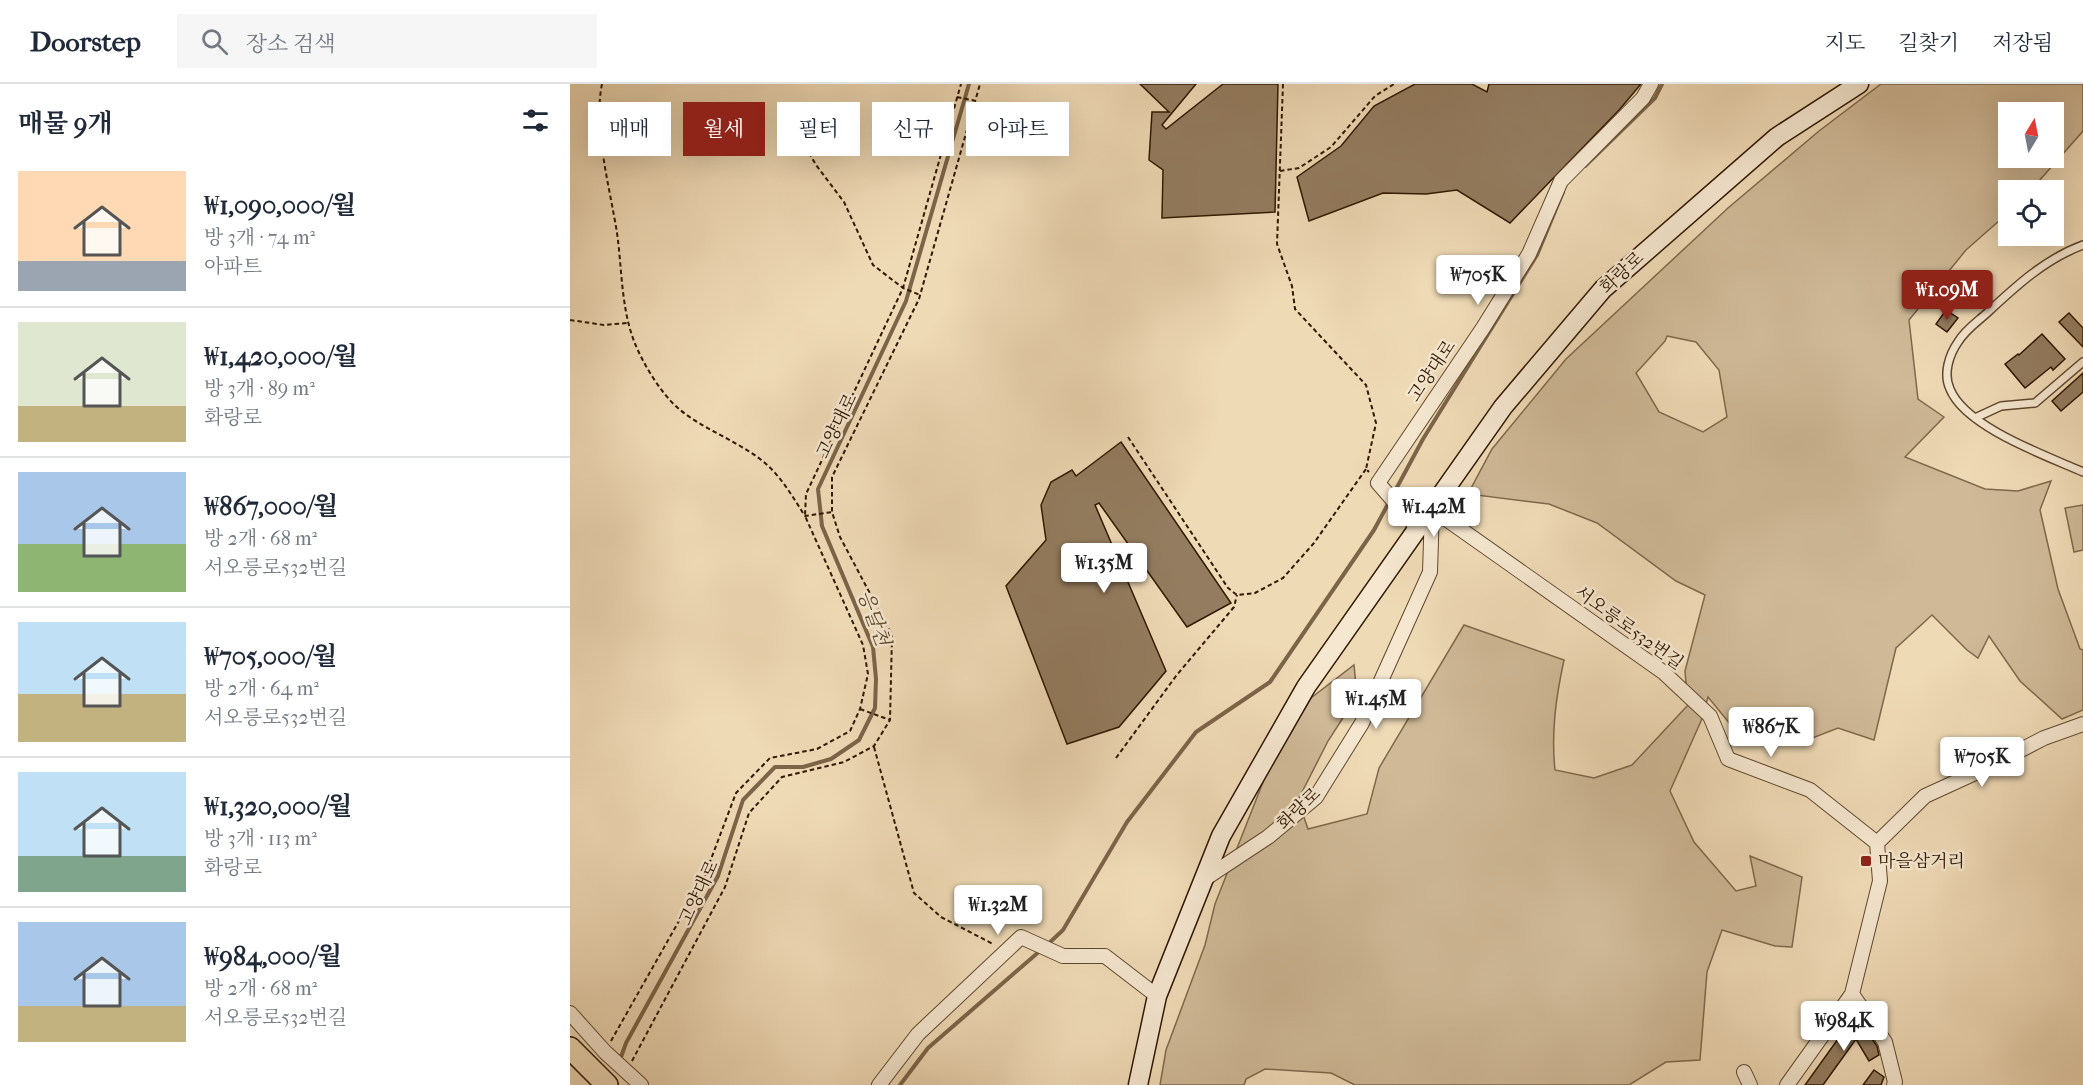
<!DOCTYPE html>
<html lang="ko">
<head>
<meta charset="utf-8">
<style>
	:root { --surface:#fff; --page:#f6f6f7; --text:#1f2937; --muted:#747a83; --line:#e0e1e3; --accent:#8f2418 }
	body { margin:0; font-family:"IM FELL French Canon","Noto Serif KR",serif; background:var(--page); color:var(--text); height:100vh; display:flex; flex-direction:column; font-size:22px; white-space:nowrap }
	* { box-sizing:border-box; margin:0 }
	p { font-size:20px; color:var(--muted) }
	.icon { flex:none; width:33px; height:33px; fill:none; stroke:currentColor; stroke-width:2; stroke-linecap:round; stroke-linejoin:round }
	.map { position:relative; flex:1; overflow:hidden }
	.drawer { display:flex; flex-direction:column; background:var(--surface); width:570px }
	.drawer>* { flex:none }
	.top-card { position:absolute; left:18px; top:18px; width:570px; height:54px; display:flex; gap:12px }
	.needle { width:39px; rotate:10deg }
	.controls { position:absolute; left:1428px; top:18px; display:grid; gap:12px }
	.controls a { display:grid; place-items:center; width:66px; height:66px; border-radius:0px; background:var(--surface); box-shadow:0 6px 24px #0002; font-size:30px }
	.price { position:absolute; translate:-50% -51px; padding:0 14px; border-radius:6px; background:#fff; color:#222; font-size:20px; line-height:39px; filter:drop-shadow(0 2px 3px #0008) }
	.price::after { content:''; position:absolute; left:50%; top:36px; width:18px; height:14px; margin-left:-9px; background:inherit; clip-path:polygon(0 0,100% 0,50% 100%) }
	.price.active { background:var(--accent); color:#fff }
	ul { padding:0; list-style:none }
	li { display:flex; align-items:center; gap:18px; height:150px; padding:0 18px }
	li+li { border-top:2px solid var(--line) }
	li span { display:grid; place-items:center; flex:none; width:168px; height:120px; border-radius:0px; color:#555 }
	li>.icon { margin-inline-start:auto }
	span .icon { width:72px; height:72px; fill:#fffc; stroke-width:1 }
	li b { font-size:26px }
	h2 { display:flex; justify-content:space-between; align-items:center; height:72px; padding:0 18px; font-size:26px }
	.tag { padding:0 21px; border-radius:0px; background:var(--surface); box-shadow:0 6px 24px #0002; font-size:21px; line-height:54px }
	.tag.active { background:var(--accent); color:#fff }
	header { display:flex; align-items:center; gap:36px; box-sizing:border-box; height:84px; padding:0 30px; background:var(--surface); border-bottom:2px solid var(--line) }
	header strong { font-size:28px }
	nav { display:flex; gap:33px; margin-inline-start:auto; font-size:21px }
	.search { width:420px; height:54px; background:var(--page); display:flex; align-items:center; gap:15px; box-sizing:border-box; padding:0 21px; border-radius:0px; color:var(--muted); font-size:22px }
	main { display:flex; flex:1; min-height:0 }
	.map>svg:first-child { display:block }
	.green { fill:#cfb997; stroke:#80684c; stroke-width:1.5; fill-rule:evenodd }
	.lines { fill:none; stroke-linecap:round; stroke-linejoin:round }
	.stream { stroke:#7c6448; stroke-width:4 }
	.building { fill:#937c5f; stroke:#301700; stroke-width:1.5 }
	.service-casing { stroke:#60482e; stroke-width:10 }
	.minor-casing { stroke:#60482e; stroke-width:16 }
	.secondary-casing { stroke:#301700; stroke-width:21 }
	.primary-casing { stroke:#301700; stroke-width:24 }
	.path { stroke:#301700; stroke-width:2; stroke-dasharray:4.5 3; stroke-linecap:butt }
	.service { stroke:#f5e7d0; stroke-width:7 }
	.minor { stroke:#f5e7d0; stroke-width:14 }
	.secondary { stroke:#f5e7d0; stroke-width:18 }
	.primary { stroke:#efdab6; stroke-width:21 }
	.poi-dot { fill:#8f2418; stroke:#f5e7d0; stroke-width:2 }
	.labels { text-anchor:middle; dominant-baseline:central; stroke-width:5; stroke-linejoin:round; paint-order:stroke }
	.street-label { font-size:18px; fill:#301700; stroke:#f5e7d0 }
	.poi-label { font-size:18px; fill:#301700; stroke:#f5e7d0; text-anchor:start }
	.water-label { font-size:20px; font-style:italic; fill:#624b30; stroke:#f5e7d0 }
</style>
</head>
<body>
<header>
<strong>Doorstep</strong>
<div class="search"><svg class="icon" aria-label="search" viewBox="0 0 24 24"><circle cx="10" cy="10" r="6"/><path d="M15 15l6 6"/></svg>장소 검색</div>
<nav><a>지도</a><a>길찾기</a><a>저장됨</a></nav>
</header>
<main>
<section class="drawer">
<h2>매물 9개<svg class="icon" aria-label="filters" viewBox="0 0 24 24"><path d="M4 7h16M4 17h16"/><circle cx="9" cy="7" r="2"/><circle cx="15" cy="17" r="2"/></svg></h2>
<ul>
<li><span style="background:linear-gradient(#ffd9b3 75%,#9aa5b1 0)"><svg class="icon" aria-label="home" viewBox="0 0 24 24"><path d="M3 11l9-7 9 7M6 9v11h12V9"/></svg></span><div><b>₩1,090,000/월</b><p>방 3개 · 74 m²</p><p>아파트</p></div></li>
<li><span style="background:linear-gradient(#dfe7d0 70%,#c2b280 0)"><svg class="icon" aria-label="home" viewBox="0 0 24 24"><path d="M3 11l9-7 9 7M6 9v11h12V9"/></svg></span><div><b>₩1,420,000/월</b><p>방 3개 · 89 m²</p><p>화랑로</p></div></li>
<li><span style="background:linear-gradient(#a9c7e8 60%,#8fb573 0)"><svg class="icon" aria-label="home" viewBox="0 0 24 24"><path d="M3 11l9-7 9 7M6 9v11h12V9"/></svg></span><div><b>₩867,000/월</b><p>방 2개 · 68 m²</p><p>서오릉로532번길</p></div></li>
<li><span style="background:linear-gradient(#bfe0f5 60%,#c2b280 0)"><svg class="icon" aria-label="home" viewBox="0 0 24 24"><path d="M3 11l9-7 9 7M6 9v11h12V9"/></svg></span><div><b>₩705,000/월</b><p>방 2개 · 64 m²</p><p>서오릉로532번길</p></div></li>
<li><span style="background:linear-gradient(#bfe0f5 70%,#7fa58c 0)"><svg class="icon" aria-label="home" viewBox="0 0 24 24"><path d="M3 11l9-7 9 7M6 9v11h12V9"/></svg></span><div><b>₩1,320,000/월</b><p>방 3개 · 113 m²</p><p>화랑로</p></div></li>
<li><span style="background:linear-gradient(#a9c7e8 70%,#c2b280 0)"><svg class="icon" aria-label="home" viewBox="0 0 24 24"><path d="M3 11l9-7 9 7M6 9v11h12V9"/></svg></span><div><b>₩984,000/월</b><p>방 2개 · 68 m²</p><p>서오릉로532번길</p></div></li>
</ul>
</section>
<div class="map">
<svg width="1513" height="1001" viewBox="0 0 1513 1001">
	<rect width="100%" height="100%" fill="#efdab6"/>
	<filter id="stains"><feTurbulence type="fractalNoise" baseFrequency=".00333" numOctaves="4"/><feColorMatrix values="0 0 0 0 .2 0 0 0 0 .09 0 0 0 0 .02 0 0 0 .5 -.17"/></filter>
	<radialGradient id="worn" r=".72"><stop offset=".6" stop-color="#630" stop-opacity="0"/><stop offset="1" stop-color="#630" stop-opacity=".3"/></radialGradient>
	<path class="green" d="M 1311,0 L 1513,0 L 1513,47 L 1461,106 L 1438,106 L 1438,129 L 1396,166 L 1339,236 L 1348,315 L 1374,333 L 1335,373 L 1415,405 L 1448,407 L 1481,397 L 1470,426 L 1488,505 L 1510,565 L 1513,566 L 1513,626 L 1492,635 L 1450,597 L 1419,552 L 1408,574 L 1397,566 L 1362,531 L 1326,564 L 1304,656 L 1268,644 L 1227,660 L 1170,652 L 1138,613 L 1131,637 L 1100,707 L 1124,758 L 1166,807 L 1186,802 L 1180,772 L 1232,793 L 1222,863 L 1205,862 L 1152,846 L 1137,888 L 1130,976 L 1096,978 L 1059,1001 L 785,1001 L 761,989 L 695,985 L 676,995 L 674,1001 L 590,1001 L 596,966 L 635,861 L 645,820 L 699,683 L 741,614 L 784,581 L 787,612 L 758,657 L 728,716 L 738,745 L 797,730 L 809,684 L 894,541 L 994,576 C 986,613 981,648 985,686 L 1024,694 L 1062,681 L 1118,621 L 1115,587 L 1135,511 L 1106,497 L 1027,439 L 979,420 L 898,410 L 922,365 L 996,275 L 1158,124 L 1249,47 ZM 1438,28 L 1484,28 L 1484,74 L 1438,74 ZM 1097,252 L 1126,258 L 1149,286 L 1157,333 L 1133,348 L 1089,328 L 1066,289 L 1095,257 Z
		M 1513,421 L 1513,466 L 1504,468 L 1495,424 Z"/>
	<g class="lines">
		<path class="stream" d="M 1015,82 L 1085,14 L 1092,0
			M 477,861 L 493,846 L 557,738 L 626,648 L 700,598 L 804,446 L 853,355 L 967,171 L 993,108
			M 50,976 L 56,959 L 148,792 L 173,716 L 205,683 L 233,683 L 261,675 L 289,656 L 305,624 L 306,595 L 303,563 L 252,442 L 248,405 L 336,217 L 399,0
			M 330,1001 L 358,964 L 471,866"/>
	</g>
	<path class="building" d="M 570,0 L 626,0 L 592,41 L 596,45 L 653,0 L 708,0 L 705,128 L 592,134 L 593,86 L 579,76 L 582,28 L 599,28 Z
		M 845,0 L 902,0 L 917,8 L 919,0 L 1071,0 L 1050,25 L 940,139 L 887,106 L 856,110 L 813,109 L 739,137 L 727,93 L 771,62 L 804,22 Z
		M 1376,226 L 1388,234 L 1377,248 L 1366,240 Z
		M 1499,229 L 1513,244 L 1513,263 L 1489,238 Z
		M 1472,250 L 1495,275 L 1483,286 L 1481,283 L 1455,304 L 1435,280 L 1448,270 L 1449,271 Z
		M 1513,289 L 1513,308 L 1491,327 L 1482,317 Z
		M 551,358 L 661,519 L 617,543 L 529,419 L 525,421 L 596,587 L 549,643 L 497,660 L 436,502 L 476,456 L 471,421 L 481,398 L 502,386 L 506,392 Z
		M 1288,935 L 1307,962 L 1309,971 L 1299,977 L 1286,955 L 1253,1001 L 1235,1001 L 1278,941 Z
		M 1304,986 L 1314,993 L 1311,1001 L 1293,1001 Z"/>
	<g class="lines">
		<defs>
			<path id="service" d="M 1513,161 C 1475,175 1446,202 1417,229 C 1407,238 1395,246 1388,258 C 1379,271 1373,290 1380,305 C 1395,343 1477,372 1513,388
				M 1405,334 L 1431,322 L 1465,319 L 1513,278"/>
			<path id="minor" d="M 862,425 L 1093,588 L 1140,632 L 1158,675 L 1240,706 L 1307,759 L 1310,797 L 1282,910 L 1217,1001
				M 848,445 L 808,399 L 913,244 L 959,170 L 991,97 L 1073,14 L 1081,0
				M 1307,759 L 1355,712 L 1414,685 L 1474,654 L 1513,640
				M 633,796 L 698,753 L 746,713 L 792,639 L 860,488 L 862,425
				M 1282,910 L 1315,958 L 1325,998 L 1324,1001
				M 0,929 L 35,968 L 71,1001
				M 1174,988 L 1180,1001
				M 309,1001 L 348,950 L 451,853 L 493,872 L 535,872 L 587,912"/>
			<path id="secondary" d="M 568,1001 L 587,912 L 651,752 L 736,603 L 933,323 L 1033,205 L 1207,53 L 1289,0"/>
			<path id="primary" d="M 0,964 L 37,1001"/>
		</defs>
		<use href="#service" class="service-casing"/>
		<use href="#minor" class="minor-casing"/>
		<use href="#secondary" class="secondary-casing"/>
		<use href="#primary" class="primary-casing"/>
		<path class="path" d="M 32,0 C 23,44 40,104 47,149 C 52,184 51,223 64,257 C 72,278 91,310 109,325 C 133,345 165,356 190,375 C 210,390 222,412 235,432 L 262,428
			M 713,0 L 707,160 L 722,202 L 725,225 L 796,301 L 806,339 L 796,385 L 799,388
			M 387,13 L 406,17
			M 223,27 L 229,51 L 246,81 L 274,118 L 303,181 L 333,204 L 350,211
			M 710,87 L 729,84 L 761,63 L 805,12 L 824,0
			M 0,236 L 34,241 L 58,239
			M 558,353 L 658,504 L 667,511 L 685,509 L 713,494 L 744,459 L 796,385
			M 290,625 L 320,636
			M 304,663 L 344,809 L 371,833 L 423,860
			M 546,674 L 606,592 L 664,523 L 667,511
			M 41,957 L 135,791 L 166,709 L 200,674 L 247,665 L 280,647 L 290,625 L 298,590 L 293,561 L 235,432 L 236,410 L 333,204 L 391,0
			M 62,977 L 155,803 L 179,729 L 212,693 L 274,678 L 304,662 L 320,636 L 322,551 L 270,453 L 262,428 L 262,393 L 349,215 L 410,0"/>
		<use href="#service" class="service"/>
		<use href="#minor" class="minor"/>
		<use href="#secondary" class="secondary"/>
		<use href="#primary" class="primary"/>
	</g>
	<rect class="poi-dot" x="1290" y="771" width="12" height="12" rx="3"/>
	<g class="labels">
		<g class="street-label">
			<text transform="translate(1052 189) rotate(-43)">화랑로</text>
			<text transform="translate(862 287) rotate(-56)">고양대로</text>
			<text transform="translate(267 342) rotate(-64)">고양대로</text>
			<text transform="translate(1059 544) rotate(36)">서오릉로532번길</text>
			<text transform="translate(729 725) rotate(-44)">화랑로</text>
			<text transform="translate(129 809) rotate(-65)">고양대로</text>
		</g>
		<g class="poi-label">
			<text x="1308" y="777">마을삼거리</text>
		</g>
		<g class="water-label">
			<text transform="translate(304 534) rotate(70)">응달천</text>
		</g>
	</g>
	<rect width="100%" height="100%" filter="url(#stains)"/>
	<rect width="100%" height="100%" fill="url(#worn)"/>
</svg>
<div class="controls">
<a><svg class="needle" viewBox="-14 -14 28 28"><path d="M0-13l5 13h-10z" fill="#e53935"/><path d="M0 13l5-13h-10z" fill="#747a83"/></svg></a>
<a><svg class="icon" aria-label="locate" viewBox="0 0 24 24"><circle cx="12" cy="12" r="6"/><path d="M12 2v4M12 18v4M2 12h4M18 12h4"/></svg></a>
</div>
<b class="price" style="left:908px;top:222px">₩705K</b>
<b class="price active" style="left:1377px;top:237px">₩1.09M</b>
<b class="price" style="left:864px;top:454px">₩1.42M</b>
<b class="price" style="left:534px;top:510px">₩1.35M</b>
<b class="price" style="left:806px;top:646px">₩1.45M</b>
<b class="price" style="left:1201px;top:674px">₩867K</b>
<b class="price" style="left:1412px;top:704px">₩705K</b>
<b class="price" style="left:428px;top:852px">₩1.32M</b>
<b class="price" style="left:1274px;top:968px">₩984K</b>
<div class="top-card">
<a class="tag">매매</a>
<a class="tag active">월세</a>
<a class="tag">필터</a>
<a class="tag">신규</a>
<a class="tag">아파트</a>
</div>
</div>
</main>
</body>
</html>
